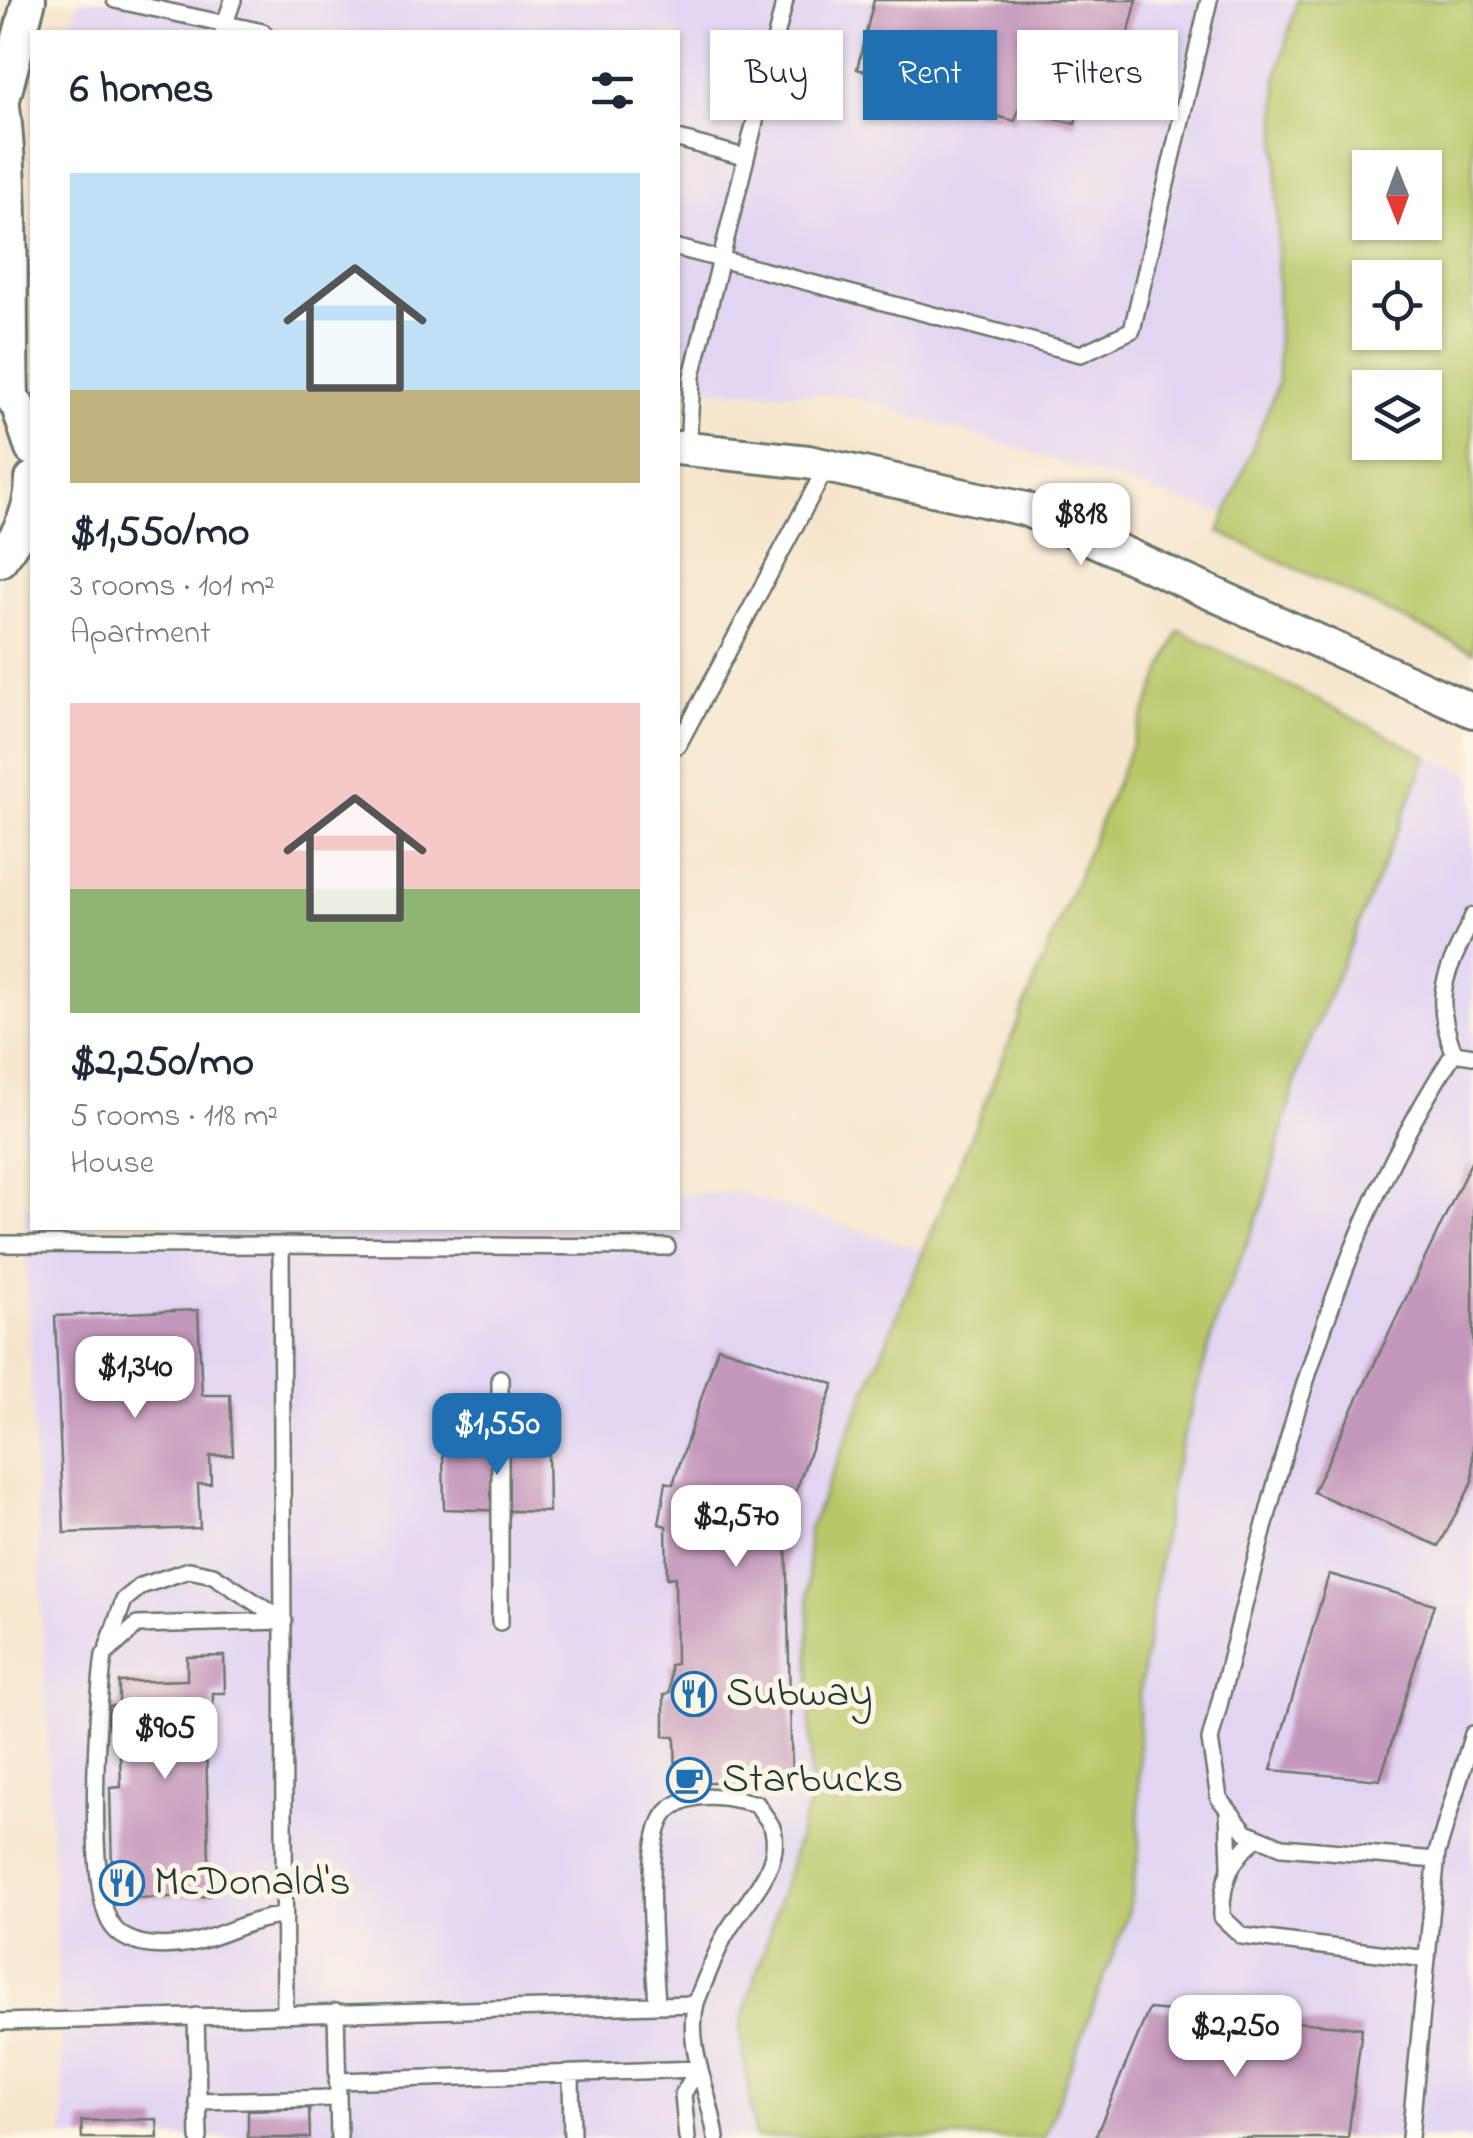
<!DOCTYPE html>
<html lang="en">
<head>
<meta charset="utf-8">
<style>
	:root { --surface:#fff; --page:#f2f2f3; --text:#1f2937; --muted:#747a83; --accent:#1f6fb2 }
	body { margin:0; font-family:"Indie Flower",sans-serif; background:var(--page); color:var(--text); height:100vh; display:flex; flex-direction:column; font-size:38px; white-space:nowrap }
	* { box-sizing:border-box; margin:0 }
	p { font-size:32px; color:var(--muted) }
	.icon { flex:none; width:55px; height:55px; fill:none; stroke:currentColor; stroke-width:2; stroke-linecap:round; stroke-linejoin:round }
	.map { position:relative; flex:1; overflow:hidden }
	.drawer { position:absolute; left:30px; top:30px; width:650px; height:1200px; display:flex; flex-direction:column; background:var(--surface); border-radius:0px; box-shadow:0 2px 8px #0004 }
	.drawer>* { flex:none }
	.guide { position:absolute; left:710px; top:30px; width:612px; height:90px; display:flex; gap:20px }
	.needle { width:65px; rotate:179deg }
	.fabs { position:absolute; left:1352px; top:150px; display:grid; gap:20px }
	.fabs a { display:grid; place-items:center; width:90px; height:90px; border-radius:0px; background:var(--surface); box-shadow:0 2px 8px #0004; font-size:50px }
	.price { position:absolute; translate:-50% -85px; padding:0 22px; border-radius:20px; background:#fff; color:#222; font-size:32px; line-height:65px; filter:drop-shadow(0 2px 5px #0008) }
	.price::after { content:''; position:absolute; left:50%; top:60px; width:30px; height:22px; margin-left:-15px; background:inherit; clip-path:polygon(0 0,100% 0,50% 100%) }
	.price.active { background:var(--accent); color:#fff }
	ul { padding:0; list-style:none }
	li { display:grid; align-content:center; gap:20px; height:530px; padding:0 40px }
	li span { display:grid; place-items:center; height:310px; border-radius:0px; color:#555 }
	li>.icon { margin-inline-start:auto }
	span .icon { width:180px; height:180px; fill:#fffc; stroke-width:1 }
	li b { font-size:42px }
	h2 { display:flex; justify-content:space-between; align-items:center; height:120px; padding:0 40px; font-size:42px }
	.tag { padding:0 35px; border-radius:0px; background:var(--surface); box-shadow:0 2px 8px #0004; font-size:35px; line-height:90px }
	.tag.active { background:var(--accent); color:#fff }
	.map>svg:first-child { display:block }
	.built { fill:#e2d4f3 }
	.green { fill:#b9c769; stroke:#6c824e; stroke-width:2.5; fill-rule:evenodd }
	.building { fill:#c497bc }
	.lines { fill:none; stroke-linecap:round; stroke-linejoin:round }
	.lane-casing { stroke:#6a7869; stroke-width:20 }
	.street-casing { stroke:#6a7869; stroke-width:38 }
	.lane { stroke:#fff; stroke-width:15 }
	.street { stroke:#fff; stroke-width:32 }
	.labels { text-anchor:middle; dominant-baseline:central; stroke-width:10; stroke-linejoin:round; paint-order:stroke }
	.poi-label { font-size:42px; fill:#1f3d34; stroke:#fcf5e5; text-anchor:start }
</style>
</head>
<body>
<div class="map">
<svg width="1473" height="2138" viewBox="0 0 1473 2138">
	<rect width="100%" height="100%" fill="#fcf5e5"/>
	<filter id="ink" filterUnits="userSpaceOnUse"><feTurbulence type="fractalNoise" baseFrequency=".01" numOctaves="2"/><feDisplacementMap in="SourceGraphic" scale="20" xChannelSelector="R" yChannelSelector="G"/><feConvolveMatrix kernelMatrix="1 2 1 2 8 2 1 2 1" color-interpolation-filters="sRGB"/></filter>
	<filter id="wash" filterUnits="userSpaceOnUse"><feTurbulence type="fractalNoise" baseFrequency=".0048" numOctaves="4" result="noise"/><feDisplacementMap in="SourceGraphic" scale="40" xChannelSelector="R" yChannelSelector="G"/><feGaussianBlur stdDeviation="2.25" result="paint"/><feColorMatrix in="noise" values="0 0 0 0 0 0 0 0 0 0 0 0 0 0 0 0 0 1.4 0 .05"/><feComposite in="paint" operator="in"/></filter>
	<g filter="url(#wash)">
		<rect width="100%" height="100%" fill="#f6e5cc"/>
		<path class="built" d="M 80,0 L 1297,0 L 1277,77 L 1278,384 L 1226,514 L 844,395 L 678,388 L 678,32 L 120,32 L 120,27 L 67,32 Z
			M 1428,756 L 1473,777 L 1473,2138 L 1044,2138 L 1128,1914 L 1139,1849 L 1139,1697 L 1172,1478 L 1219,1311 L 1264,1202 L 1299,1068 Z
			M 740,1193 L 924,1251 L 808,1532 L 811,1796 L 740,2027 L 755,2138 L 65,2138 L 24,1206 L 32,1206 L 32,1228 L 678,1228 L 678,1194 Z"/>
		<path class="green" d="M 1297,0 L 1473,0 L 1473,652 L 1219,532 L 1278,384 L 1277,77 ZM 1370,168 L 1425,168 L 1425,222 L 1370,222 ZM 1370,278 L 1425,278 L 1425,332 L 1370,332 ZM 1370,388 L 1425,388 L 1425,442 L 1370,442 Z
			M 1179,630 L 1428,756 L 1299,1068 L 1264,1202 L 1219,1311 L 1172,1478 L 1139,1697 L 1139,1849 L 1128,1914 L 1044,2138 L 755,2138 L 740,2028 L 811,1796 L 808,1532 Z"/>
		<g id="blocks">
			<path class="building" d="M 874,0 L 1137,0 L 1112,96 L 1084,89 L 1075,124 L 1018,110 L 1015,121 L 965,108 L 968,97 L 857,69 Z
				M 1473,1158 L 1473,1481 L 1439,1546 L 1313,1492 Z
				M 198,1310 L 202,1395 L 230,1395 L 233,1455 L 210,1456 L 211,1484 L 198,1484 L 200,1528 L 64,1533 L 55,1316 Z
				M 718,1347 L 834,1384 L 792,1502 L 786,1537 L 792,1782 L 676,1782 L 675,1737 L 664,1736 L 664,1695 L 670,1692 L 670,1665 L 676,1664 L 675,1577 L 667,1578 L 666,1526 L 659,1524 L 666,1482 L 673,1484 Z
				M 548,1443 L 549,1512 L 444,1509 L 443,1450 Z
				M 1329,1574 L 1434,1604 L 1380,1780 L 1271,1770 Z
				M 224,1656 L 225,1693 L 213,1693 L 213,1708 L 205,1708 L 210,1896 L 134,1898 L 134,1869 L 112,1870 L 110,1788 L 121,1787 L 119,1725 L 109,1725 L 109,1706 L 119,1706 L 119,1682 L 187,1680 L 187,1657 Z
				M 1149,2009 L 1362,2028 L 1348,2138 L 1095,2138 Z
				M 309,2108 L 310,2138 L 248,2138 L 248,2110 Z
				M 157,2119 L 158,2138 L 82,2138 L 81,2121 Z"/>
		</g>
	</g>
	<g filter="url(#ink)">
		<use href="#blocks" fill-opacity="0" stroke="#6a7869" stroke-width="2.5"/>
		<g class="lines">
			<defs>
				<path id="lane" d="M 115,0 L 263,32
					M 223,29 L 233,0
					M 678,139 L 744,157
					M 678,248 L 1081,354 L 1132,330 L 1209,0
					M 688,448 L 692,376 L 785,0
					M 678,745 L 827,466
					M 1454,1053 C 1430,990 1448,973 1473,916
					M 0,1244 L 667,1247
					M 281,1245 L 285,2013
					M 500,1622 L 500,1378
					M 108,1646 L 124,1600 L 141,1586 L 189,1570 L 213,1575 L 284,1621
					M 1228,1810 L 1230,1866
					M 1258,1837 C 1230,1859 1221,1882 1222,1917 L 1242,1936 L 1427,1959
					M 1436,1860 L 1282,1847 L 1246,1832 L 1219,1798 L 1210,1740 C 1271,1506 1319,1259 1454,1053 L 1473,1056
					M 284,1916 C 237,1919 207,1951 150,1945 C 135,1943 119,1937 111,1924 C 86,1883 97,1707 104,1655 L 137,1625 L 284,1621
					M 657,2004 C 655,1964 641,1840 667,1812 C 691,1788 729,1797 757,1804 C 761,1812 771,1822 773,1830 C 783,1871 739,1907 723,1939 C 718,1949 699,1994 696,2003 C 685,2047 711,2095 716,2138
					M 336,2012 L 339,2138
					M 196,2016 L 199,2138
					M 0,2022 L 696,2004
					M 571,2073 L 572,2138
					M 337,2081 L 698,2069
					M 197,2101 L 338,2098
					M 687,2138 L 683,2094 L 698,2069
					M 1410,2138 L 1437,1853 L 1473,1734"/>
				<path id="street" d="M 3,106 C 14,202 9,299 12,396
					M 0,111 L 29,0
					M 0,381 L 18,406 L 32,449
					M 678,448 L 808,462 L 1025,509 L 1473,711
					M 0,560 C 19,536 32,510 32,479"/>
			</defs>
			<use href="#lane" class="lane-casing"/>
			<use href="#street" class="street-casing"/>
			<use href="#lane" class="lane"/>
			<use href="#street" class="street"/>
		</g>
	</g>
	<defs>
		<symbol id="restaurant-ring" viewBox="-11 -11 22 22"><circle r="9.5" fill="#fcf5e5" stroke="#1f6fb2" stroke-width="1.5"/><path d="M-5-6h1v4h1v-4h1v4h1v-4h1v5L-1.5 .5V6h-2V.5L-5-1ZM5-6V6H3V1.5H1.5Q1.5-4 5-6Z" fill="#1f6fb2"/></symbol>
		<symbol id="cafe-ring" viewBox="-11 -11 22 22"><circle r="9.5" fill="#fcf5e5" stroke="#1f6fb2" stroke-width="1.5"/><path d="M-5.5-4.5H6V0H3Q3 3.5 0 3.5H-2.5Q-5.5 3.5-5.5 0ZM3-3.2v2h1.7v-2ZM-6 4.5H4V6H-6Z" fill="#1f6fb2"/></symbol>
	</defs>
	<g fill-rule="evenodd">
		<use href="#restaurant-ring" x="669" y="1669" width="50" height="50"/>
		<use href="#cafe-ring" x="664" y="1755" width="50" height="50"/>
		<use href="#restaurant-ring" x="97" y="1858" width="50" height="50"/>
	</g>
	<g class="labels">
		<g class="poi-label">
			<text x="726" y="1694">Subway</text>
			<text x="722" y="1780">Starbucks</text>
			<text x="154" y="1883">McDonald's</text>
		</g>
	</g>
</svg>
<div class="fabs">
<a><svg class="needle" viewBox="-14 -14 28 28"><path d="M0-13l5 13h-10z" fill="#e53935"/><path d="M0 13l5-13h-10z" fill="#747a83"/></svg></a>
<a><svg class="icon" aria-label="locate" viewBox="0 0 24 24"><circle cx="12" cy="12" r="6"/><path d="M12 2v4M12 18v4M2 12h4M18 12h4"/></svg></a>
<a><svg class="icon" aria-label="layers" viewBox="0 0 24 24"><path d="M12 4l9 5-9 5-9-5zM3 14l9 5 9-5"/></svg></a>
</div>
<b class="price" style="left:1081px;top:568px">$818</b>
<b class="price" style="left:135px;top:1421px">$1,340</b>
<b class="price active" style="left:497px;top:1478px">$1,550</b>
<b class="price" style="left:736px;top:1570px">$2,570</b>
<b class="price" style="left:165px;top:1782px">$905</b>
<b class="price" style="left:1235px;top:2080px">$2,250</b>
<div class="guide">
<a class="tag">Buy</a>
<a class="tag active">Rent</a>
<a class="tag">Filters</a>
</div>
<section class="drawer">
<h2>6 homes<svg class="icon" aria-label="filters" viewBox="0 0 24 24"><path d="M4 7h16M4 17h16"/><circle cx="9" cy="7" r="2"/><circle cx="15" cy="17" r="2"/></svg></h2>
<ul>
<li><span style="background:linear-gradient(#bfe0f5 70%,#c2b280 0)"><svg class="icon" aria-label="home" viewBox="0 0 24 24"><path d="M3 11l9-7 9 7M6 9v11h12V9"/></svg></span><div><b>$1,550/mo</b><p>3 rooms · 101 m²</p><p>Apartment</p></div></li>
<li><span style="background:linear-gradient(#f6c9c9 60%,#8fb573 0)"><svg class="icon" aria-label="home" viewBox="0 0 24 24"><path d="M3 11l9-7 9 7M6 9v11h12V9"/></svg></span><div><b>$2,250/mo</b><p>5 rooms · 118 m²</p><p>House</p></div></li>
</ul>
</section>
</div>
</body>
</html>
